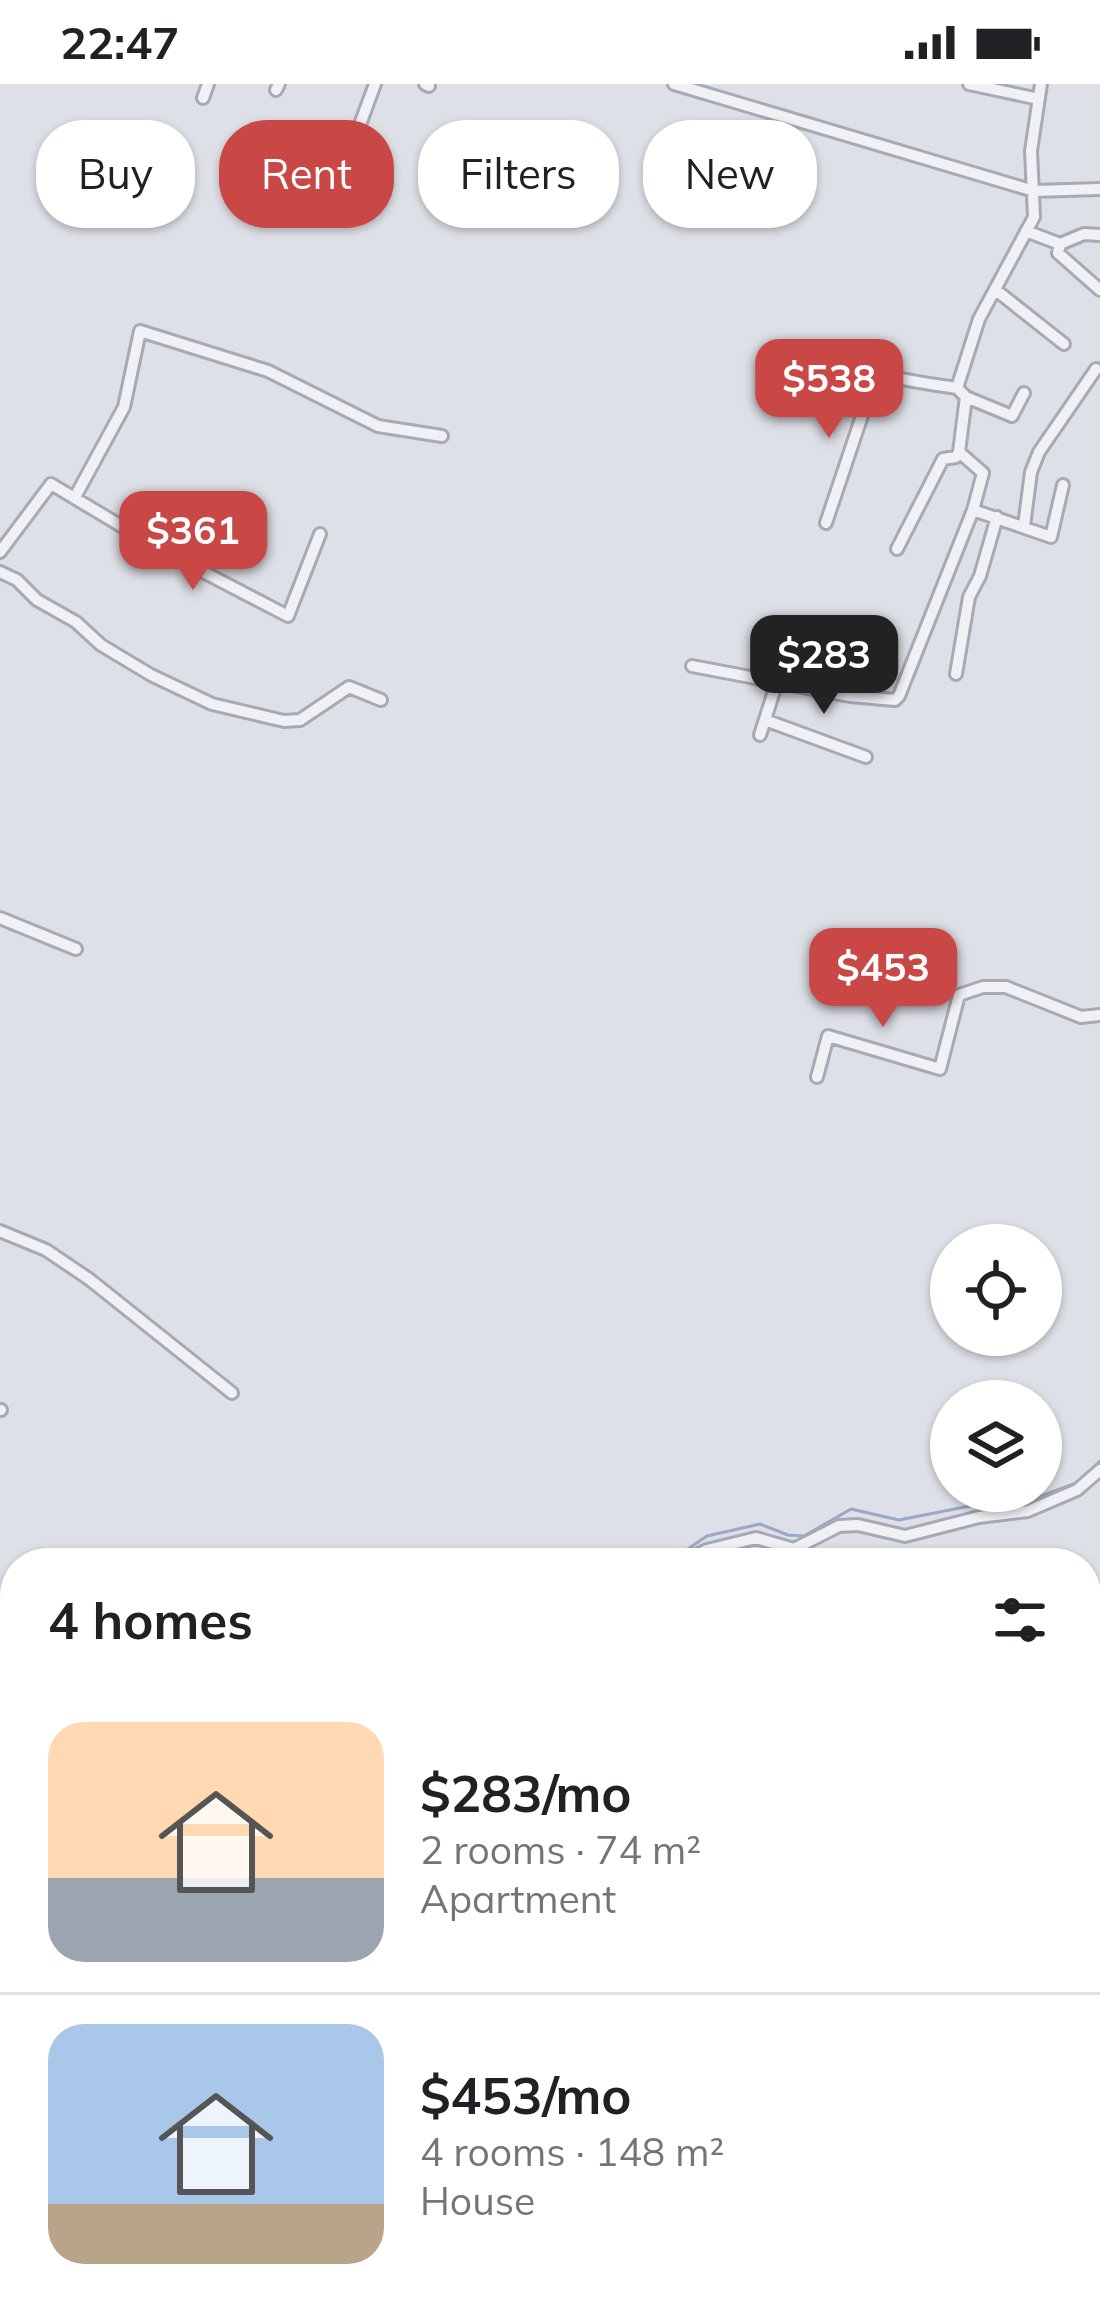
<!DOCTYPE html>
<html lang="en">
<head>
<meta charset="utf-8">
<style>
	:root { --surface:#fff; --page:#f2f2f2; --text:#202124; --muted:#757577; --line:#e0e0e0; --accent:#c94846 }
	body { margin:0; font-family:Mulish,sans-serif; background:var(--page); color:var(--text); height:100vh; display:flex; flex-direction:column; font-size:45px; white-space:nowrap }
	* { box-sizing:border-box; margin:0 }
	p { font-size:39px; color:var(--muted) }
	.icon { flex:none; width:66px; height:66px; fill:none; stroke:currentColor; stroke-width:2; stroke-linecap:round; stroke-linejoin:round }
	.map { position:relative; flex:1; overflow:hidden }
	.side { position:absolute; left:0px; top:1464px; width:1101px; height:771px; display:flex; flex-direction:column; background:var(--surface); border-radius:48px 48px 0 0; box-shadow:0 3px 9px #0004 }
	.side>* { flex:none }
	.hud { position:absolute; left:36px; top:36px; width:1029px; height:108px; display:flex; gap:24px }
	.tools { position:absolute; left:930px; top:1140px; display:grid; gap:24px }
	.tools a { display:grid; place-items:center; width:132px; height:132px; border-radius:50%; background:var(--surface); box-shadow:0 3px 9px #0004; font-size:60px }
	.price { position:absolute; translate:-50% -102px; padding:0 27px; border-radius:24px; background:var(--accent); color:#fff; font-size:39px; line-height:78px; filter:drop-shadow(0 3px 6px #0008) }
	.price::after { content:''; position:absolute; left:50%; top:72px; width:36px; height:27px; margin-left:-18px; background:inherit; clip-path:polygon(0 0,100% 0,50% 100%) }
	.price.active { background:#222; color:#fff }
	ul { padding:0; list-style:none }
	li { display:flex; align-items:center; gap:36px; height:300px; padding:0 48px }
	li+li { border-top:3px solid var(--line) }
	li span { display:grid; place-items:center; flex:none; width:336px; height:240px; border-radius:36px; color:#555 }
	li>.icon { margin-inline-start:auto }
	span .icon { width:144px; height:144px; fill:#fffc; stroke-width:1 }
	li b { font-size:51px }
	h2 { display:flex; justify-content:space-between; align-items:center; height:144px; padding:0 48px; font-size:51px }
	.chip { padding:0 42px; border-radius:48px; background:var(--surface); box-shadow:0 3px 9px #0004; font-size:42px; line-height:108px }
	.chip.active { background:var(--accent); color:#fff }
	.status { display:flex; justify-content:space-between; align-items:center; height:84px; padding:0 60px; background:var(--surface); direction:ltr }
	.status svg { height:33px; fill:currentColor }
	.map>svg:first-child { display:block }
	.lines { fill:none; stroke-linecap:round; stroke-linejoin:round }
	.stream { stroke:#99a8c6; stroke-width:3 }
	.river { stroke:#99a8c6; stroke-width:15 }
	.minor-casing { stroke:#a7aab4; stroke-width:16 }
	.minor { stroke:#f0f1f5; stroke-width:10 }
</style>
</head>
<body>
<div class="status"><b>22:47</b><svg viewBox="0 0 49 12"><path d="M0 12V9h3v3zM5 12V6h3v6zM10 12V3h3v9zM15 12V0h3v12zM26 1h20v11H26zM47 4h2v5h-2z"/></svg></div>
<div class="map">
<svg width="1100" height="2233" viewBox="0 0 1100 2233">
	<rect width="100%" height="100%" fill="#dee0e7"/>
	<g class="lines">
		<path class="stream" d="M 667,1479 L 707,1452 L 760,1440 L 788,1451 L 804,1452 L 851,1425 L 899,1436 L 975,1421 L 1030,1416 L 1079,1398 L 1100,1377
			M 0,1576 L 15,1575"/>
		<path class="river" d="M 0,1897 L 15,1907
			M 0,2085 L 5,2066 L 15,2056
			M 0,2224 L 6,2233"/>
		<defs>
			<path id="minor" d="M 425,0 L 429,2
				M 674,0 L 1034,107 L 1100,105
				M 969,0 L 1039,15
				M 276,6 L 279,0
				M 203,14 L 208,0
				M 352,62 L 375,0
				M 1026,147 L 1060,160 L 1058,169 L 1100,206
				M 1060,160 L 1084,150 L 1100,151
				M 997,207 L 1064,260
				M 814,268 C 860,289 907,297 957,304
				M 966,313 L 1012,332 L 1024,309
				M 75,413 L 124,323 L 140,247 L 268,287 L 378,342 L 442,352
				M 973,426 L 1051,453 L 1063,401
				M 826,439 L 876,290
				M 1024,442 L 1031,388 L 1039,368 L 1096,285
				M 897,465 L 943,375 L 956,373 L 959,368
				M 0,468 L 51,400 L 163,467 L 288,532 L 320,450
				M 0,488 L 17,496 L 37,516 L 76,538 L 101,561 L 151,591 L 212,620 L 284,637 L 300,636 L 349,603 L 381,616
				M 692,582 L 850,612 L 895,616 L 899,612 L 973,426 L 983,389 L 959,368 L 966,313 L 957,304 L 979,235 L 1034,133 L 1031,67 L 1041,0
				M 956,590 L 969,513 L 980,492 L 997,433
				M 765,636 L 866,673
				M 760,651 L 777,598
				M 0,834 L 76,865
				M 817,993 L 828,952 L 940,985 L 959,911 L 983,903 L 1006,903 L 1081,933 L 1100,931
				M 0,1147 L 46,1166 L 89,1195 L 232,1309
				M 0,1326 L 1,1326
				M 681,1479 L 707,1466 L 756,1454 L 794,1465 L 839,1442 L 858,1441 L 905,1452 L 979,1433 L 1028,1427 L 1077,1406 L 1100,1386
				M 0,1585 L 15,1582
				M 1086,1622 L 1100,1626
				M 0,1646 L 15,1662
				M 0,1700 L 15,1670
				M 0,1791 L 15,1801
				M 0,1847 L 15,1856
				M 1086,2129 L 1100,2095
				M 718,2220 L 742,2233
				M 1032,2233 L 1039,2220"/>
		</defs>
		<use href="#minor" class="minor-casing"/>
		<use href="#minor" class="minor"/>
	</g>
</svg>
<div class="tools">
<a><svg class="icon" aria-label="locate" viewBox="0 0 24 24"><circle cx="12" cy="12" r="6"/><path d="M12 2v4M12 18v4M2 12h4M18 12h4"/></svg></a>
<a><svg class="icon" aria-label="layers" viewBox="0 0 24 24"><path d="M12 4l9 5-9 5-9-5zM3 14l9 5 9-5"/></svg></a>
</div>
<b class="price" style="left:829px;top:357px">$538</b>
<b class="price" style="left:193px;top:509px">$361</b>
<b class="price active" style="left:824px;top:633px">$283</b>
<b class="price" style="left:883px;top:946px">$453</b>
<div class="hud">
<a class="chip">Buy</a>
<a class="chip active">Rent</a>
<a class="chip">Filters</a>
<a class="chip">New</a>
</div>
<section class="side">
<h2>4 homes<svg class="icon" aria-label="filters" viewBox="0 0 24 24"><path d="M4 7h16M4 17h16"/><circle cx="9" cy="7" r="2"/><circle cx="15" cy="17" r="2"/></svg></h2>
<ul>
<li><span style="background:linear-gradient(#ffd9b3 65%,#9aa5b1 0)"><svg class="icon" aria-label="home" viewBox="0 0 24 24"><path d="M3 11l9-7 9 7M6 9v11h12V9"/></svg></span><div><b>$283/mo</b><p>2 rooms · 74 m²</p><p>Apartment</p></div></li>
<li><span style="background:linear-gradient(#a9c7e8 75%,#b9a48a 0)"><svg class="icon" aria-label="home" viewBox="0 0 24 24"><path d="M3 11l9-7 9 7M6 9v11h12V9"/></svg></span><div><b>$453/mo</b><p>4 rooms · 148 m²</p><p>House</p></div></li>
</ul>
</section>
</div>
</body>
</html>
